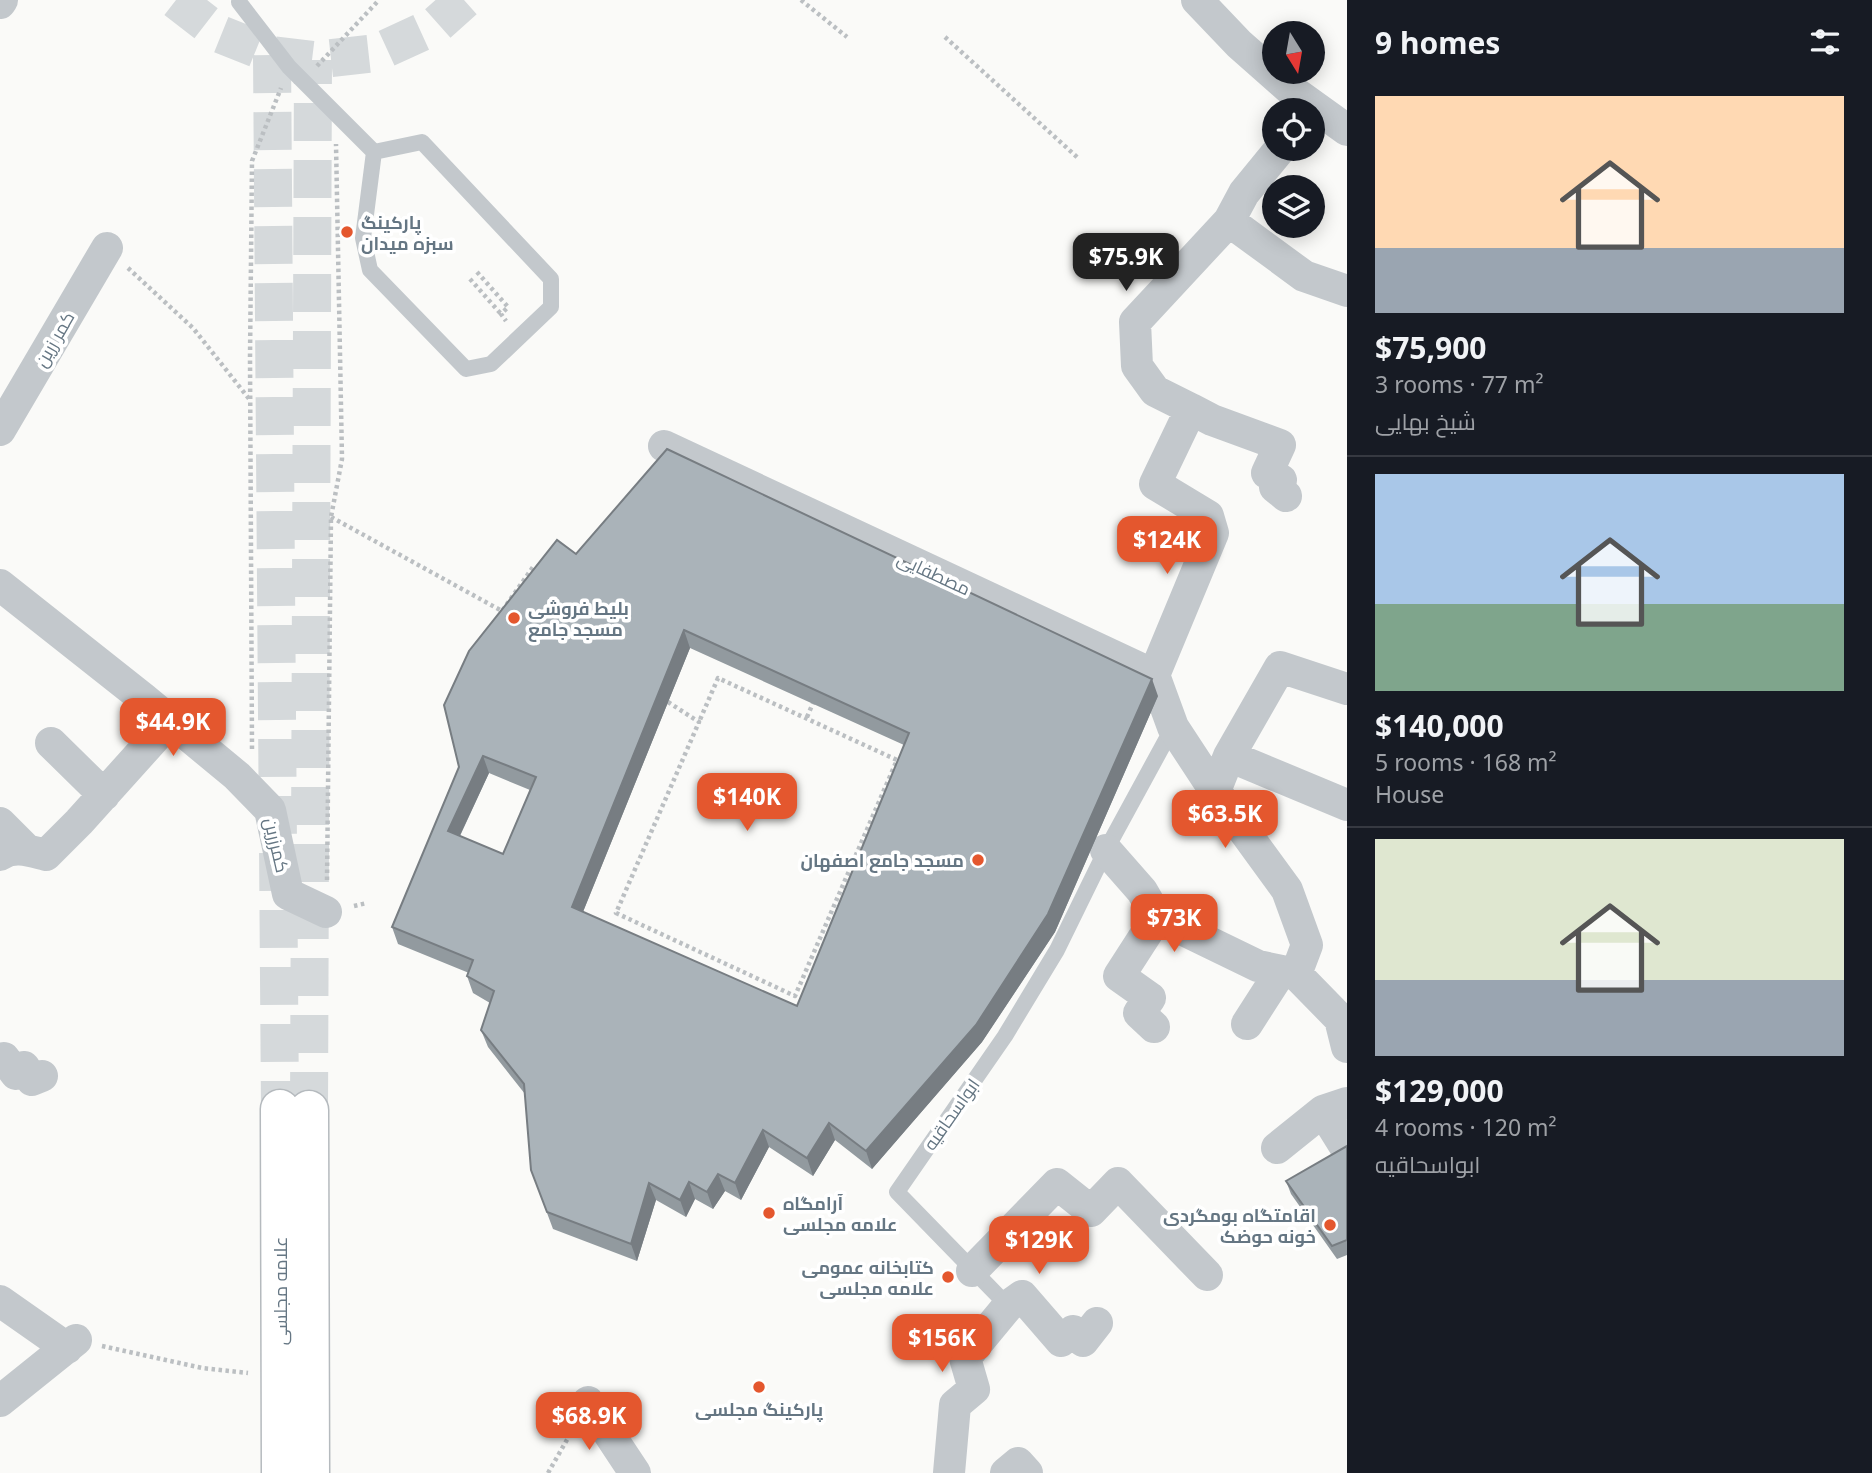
<!DOCTYPE html>
<html lang="en">
<head>
<meta charset="utf-8">
<style>
	:root { --surface:#171b24; --page:#242831; --text:#f1f3f6; --muted:#9ea1a6; --line:#363941; --accent:#e4572e }
	body { margin:0; font-family:"Noto Sans",Cairo,sans-serif; background:var(--page); color:var(--text); height:100vh; display:flex; flex-direction:column; font-size:26px; white-space:nowrap }
	* { box-sizing:border-box; margin:0 }
	p { font-size:23px; color:var(--muted) }
	.icon { flex:none; width:38px; height:38px; fill:none; stroke:currentColor; stroke-width:2; stroke-linecap:round; stroke-linejoin:round }
	.map { position:relative; flex:1; overflow:hidden }
	.panel { display:flex; flex-direction:column; background:var(--surface); width:525px }
	.panel>* { flex:none }
	.needle { width:46px; rotate:169deg }
	.fabs { position:absolute; left:1262px; top:21px; display:grid; gap:14px }
	.fabs a { display:grid; place-items:center; width:63px; height:63px; border-radius:50%; background:var(--surface); box-shadow:0 4px 18px #0003; font-size:35px }
	.price { position:absolute; translate:-50% -60px; padding:0 16px; border-radius:14px; background:var(--accent); color:#fff; font-size:23px; line-height:46px; filter:drop-shadow(0 2px 4px #0008) }
	.price::after { content:''; position:absolute; left:50%; top:42px; width:21px; height:16px; margin-left:-10px; background:inherit; clip-path:polygon(0 0,100% 0,50% 100%) }
	.price.on { background:#222; color:#fff }
	ul { padding:0; list-style:none }
	li { display:grid; align-content:center; gap:14px; height:371px; padding:0 28px }
	li+li { border-top:2px solid var(--line) }
	li span { display:grid; place-items:center; height:217px; border-radius:0px; color:#555 }
	li>.icon { margin-inline-start:auto }
	span .icon { width:126px; height:126px; fill:#fffc; stroke-width:1 }
	li b { font-size:30px }
	h2 { display:flex; justify-content:space-between; align-items:center; height:84px; padding:0 28px; font-size:30px }
	main { display:flex; flex:1; min-height:0 }
	.map>svg:first-child { display:block }
	.lines { fill:none; stroke-linecap:round; stroke-linejoin:round }
	.primary-tunnel { stroke:#d5d9db; stroke-width:38; stroke-dasharray:38 19; stroke-linecap:butt }
	.primary-casing { stroke:#b5babe; stroke-width:41 }
	.path { stroke:#bbbfc2; stroke-width:4.5; stroke-dasharray:3.5 3.5; stroke-linecap:butt }
	.service { stroke:#c3c8cc; stroke-width:16 }
	.minor { stroke:#c3c8cc; stroke-width:32 }
	.primary { stroke:#fff; stroke-width:38 }
	.wall { fill:#929a9f; fill-rule:evenodd }
	.shaded-wall { fill:#777d82 }
	.building { fill:#aab3b9; stroke:#777d82; stroke-width:2; fill-rule:evenodd }
	.poi-dot { fill:#e4572e; stroke:#fff; stroke-width:2.5 }
	.labels { text-anchor:middle; dominant-baseline:central; stroke-width:7; stroke-linejoin:round; paint-order:stroke }
	.poi-label { font-size:18px; font-weight:bold; fill:#657683; stroke:#fff; text-anchor:start }
	.street-label { font-size:18px; fill:#657683; stroke:#fff }
</style>
</head>
<body>
<main>
<div class="map">
<svg width="1347" height="1473" viewBox="0 0 1347 1473">
	<rect width="100%" height="100%" fill="#fafaf8"/>
	<g class="lines">
		<path class="primary-tunnel" d="M 176,0 L 220,34 L 272,55 L 313,60 L 376,53 L 435,26 L 464,0
			M 272,55 L 280,1109
			M 309,1110 L 313,60"/>
		<defs>
			<path id="primary" d="M 280,1109 L 281,1473
				M 309,1110 L 310,1473"/>
		</defs>
		<use href="#primary" class="primary-casing"/>
		<path class="path" d="M 801,0 L 847,37
			M 945,37 L 1078,158
			M 317,66 L 379,0
			M 128,268 L 193,328 L 250,400
			M 477,272 L 508,307 L 501,314 L 506,321
			M 470,279 L 501,314
			M 331,517 L 502,611 L 533,567
			M 668,702 L 699,722 L 616,913 L 795,996 L 897,760 L 718,678 L 699,722
			M 807,717 L 813,703
			M 252,749 L 250,358 L 252,161 L 281,88
			M 327,880 L 331,517 L 342,459 L 336,144
			M 354,906 L 367,903
			M 102,1346 L 202,1368 L 248,1373
			M 548,1473 L 572,1431"/>
		<path class="service" d="M 239,2 L 289,67 L 374,152
			M 422,142 L 551,279 L 551,307 L 491,364 L 466,369 L 370,270 L 363,238 L 374,152 Z
			M 1008,1306 L 897,1192 L 1005,1036 L 1057,950 L 1106,850 L 1173,727"/>
		<path class="minor" d="M 1197,0 L 1239,44 L 1290,89 L 1347,130
			M 0,3 L 2,0
			M 1229,221 L 1304,276 L 1347,291
			M 1191,409 L 1212,420 L 1280,445 L 1267,473 L 1281,480 L 1275,487 L 1286,496
			M 0,430 L 107,248
			M 664,446 L 1154,675 L 1173,727 L 1215,791 L 1287,890 L 1307,945 L 1296,974
			M 0,585 L 144,699 L 237,776 L 270,810 L 288,894 L 326,912
			M 1154,675 L 1213,533 L 1208,516 L 1155,484 L 1191,409 L 1155,391 L 1137,366 L 1135,322 L 1229,221 L 1244,193 L 1280,149
			M 51,743 L 104,795
			M 1229,756 L 1347,805
			M 1215,791 L 1229,756 L 1280,667 L 1347,689
			M 0,823 L 27,850
			M 1106,850 L 1142,891 L 1157,917 L 1258,966 L 1296,974
			M 0,855 C 14,845 30,851 46,855 L 79,822 L 169,722
			M 1296,974 L 1340,1019 L 1347,1047
			M 1247,1024 L 1281,971
			M 1154,1027 L 1139,1013 L 1150,998 L 1119,976 L 1157,917
			M 0,1061 L 4,1058 L 16,1074 L 24,1067 L 32,1080 L 42,1076
			M 1323,1111 L 1346,1148
			M 1277,1148 L 1323,1111 L 1347,1103
			M 972,1271 L 1057,1184 L 1091,1211 L 1118,1183 L 1207,1275
			M 0,1301 L 67,1348
			M 0,1401 L 76,1340
			M 588,1402 L 635,1473
			M 949,1473 L 955,1405 L 974,1389 L 965,1358 L 1008,1306 L 1022,1296 L 1061,1341 L 1073,1331 L 1083,1341 L 1097,1323
			M 1006,1473 L 1018,1463 L 1027,1473"/>
		<use href="#primary" class="primary"/>
	</g>
	<path class="wall" d="M 576,554 L 1158,696 L 1055,932 L 982,1042 L 872,1169 L 835,1140 L 813,1176 L 769,1147 L 741,1200 L 725,1191 L 713,1209 L 695,1199 L 686,1217 L 656,1200 L 637,1261 L 553,1229 L 531,1170 L 525,1094 L 488,1047 L 481,1030 L 490,1003 L 473,993 L 467,976 L 469,973 L 398,944 L 392,927 ZM 690,648 L 904,745 L 797,1006 L 583,912 ZM 489,773 L 530,790 L 503,854 L 460,836 Z
		M 1347,1146 L 1347,1255 L 1337,1259 L 1291,1194 L 1286,1181 Z"/>
	<path class="shaded-wall" d="M 684,630 L 690,648 L 578,924 L 572,907 Z
		M 1152,679 L 1158,696 L 1055,932 L 982,1042 L 872,1169 L 866,1151 Z
		M 483,756 L 489,773 L 454,848 L 448,831 Z
		M 829,1123 L 835,1140 L 813,1176 L 807,1158 Z
		M 763,1130 L 769,1147 L 741,1200 L 735,1183 Z
		M 718,1174 L 725,1191 L 713,1209 L 707,1192 Z
		M 689,1182 L 695,1199 L 686,1217 L 680,1200 Z
		M 649,1183 L 656,1200 L 637,1261 L 631,1244 Z"/>
	<path class="building" d="M 667,449 L 1152,679 L 1048,914 L 976,1025 L 866,1151 L 829,1123 L 807,1158 L 763,1130 L 735,1183 L 718,1174 L 707,1192 L 689,1182 L 680,1200 L 649,1183 L 631,1244 L 547,1212 L 531,1170 L 524,1084 L 481,1030 L 494,991 L 467,976 L 473,960 L 392,927 L 459,767 L 444,705 L 469,651 L 557,540 L 576,554 ZM 684,630 L 909,733 L 797,1006 L 572,907 ZM 483,756 L 536,777 L 503,854 L 448,831 Z
		M 1347,1146 L 1347,1240 L 1332,1246 L 1286,1181 Z"/>
	<g class="poi-dot">
		<circle cx="347" cy="232" r="7"/>
		<circle cx="514" cy="618" r="7"/>
		<circle cx="978" cy="860" r="7"/>
		<circle cx="769" cy="1213" r="7"/>
		<circle cx="1330" cy="1225" r="7"/>
		<circle cx="948" cy="1277" r="7"/>
		<circle cx="759" cy="1387" r="7"/>
	</g>
	<g class="labels">
		<g class="poi-label">
			<text x="361" y="222">پارکینگ<tspan x="361" dy="21">سبزه میدان</tspan></text>
			<text x="528" y="608">بلیط فروشی<tspan x="528" dy="21">مسجد جامع</tspan></text>
			<text x="964" y="860" text-anchor="end">مسجد جامع اصفهان</text>
			<text x="783" y="1203">آرامگاه<tspan x="783" dy="21">علامه مجلسی</tspan></text>
			<text x="1316" y="1215" text-anchor="end">اقامتگاه بومگردی<tspan x="1316" dy="21">خونه حوضک</tspan></text>
			<text x="934" y="1267" text-anchor="end">کتابخانه عمومی<tspan x="934" dy="21">علامه مجلسی</tspan></text>
			<text x="759" y="1409" text-anchor="middle">پارکینگ مجلسی</text>
		</g>
		<g class="street-label">
			<text transform="translate(54 339) rotate(-60)">کمر زرین</text>
			<text transform="translate(934 573) rotate(25)">مصطفایی</text>
			<text transform="translate(277 845) rotate(77)">کمرزرین</text>
			<text transform="translate(951 1114) rotate(-55)">ابواسحاقیه</text>
			<text transform="translate(280 1291) rotate(-90)">علامه مجلسی</text>
		</g>
	</g>
</svg>
<div class="fabs">
<a><svg class="needle" viewBox="-14 -14 28 28"><path d="M0-13l5 13h-10z" fill="#e53935"/><path d="M0 13l5-13h-10z" fill="#9ea1a6"/></svg></a>
<a><svg class="icon" aria-label="locate" viewBox="0 0 24 24"><circle cx="12" cy="12" r="6"/><path d="M12 2v4M12 18v4M2 12h4M18 12h4"/></svg></a>
<a><svg class="icon" aria-label="layers" viewBox="0 0 24 24"><path d="M12 4l9 5-9 5-9-5zM3 14l9 5 9-5"/></svg></a>
</div>
<b class="price on" style="left:1126px;top:293px">$75.9K</b>
<b class="price" style="left:1167px;top:576px">$124K</b>
<b class="price" style="left:173px;top:758px">$44.9K</b>
<b class="price" style="left:747px;top:833px">$140K</b>
<b class="price" style="left:1225px;top:850px">$63.5K</b>
<b class="price" style="left:1174px;top:954px">$73K</b>
<b class="price" style="left:1039px;top:1276px">$129K</b>
<b class="price" style="left:942px;top:1374px">$156K</b>
<b class="price" style="left:589px;top:1452px">$68.9K</b>
</div>
<section class="panel">
<h2>9 homes<svg class="icon" aria-label="filters" viewBox="0 0 24 24"><path d="M4 7h16M4 17h16"/><circle cx="9" cy="7" r="2"/><circle cx="15" cy="17" r="2"/></svg></h2>
<ul>
<li><span style="background:linear-gradient(#ffd9b3 70%,#9aa5b1 0)"><svg class="icon" aria-label="home" viewBox="0 0 24 24"><path d="M3 11l9-7 9 7M6 9v11h12V9"/></svg></span><div><b>$75,900</b><p>3 rooms · 77 m²</p><p>شیخ بهایی</p></div></li>
<li><span style="background:linear-gradient(#a9c7e8 60%,#7fa58c 0)"><svg class="icon" aria-label="home" viewBox="0 0 24 24"><path d="M3 11l9-7 9 7M6 9v11h12V9"/></svg></span><div><b>$140,000</b><p>5 rooms · 168 m²</p><p>House</p></div></li>
<li><span style="background:linear-gradient(#dfe7d0 65%,#9aa5b1 0)"><svg class="icon" aria-label="home" viewBox="0 0 24 24"><path d="M3 11l9-7 9 7M6 9v11h12V9"/></svg></span><div><b>$129,000</b><p>4 rooms · 120 m²</p><p>ابواسحاقیه</p></div></li>
</ul>
</section>
</main>
</body>
</html>
